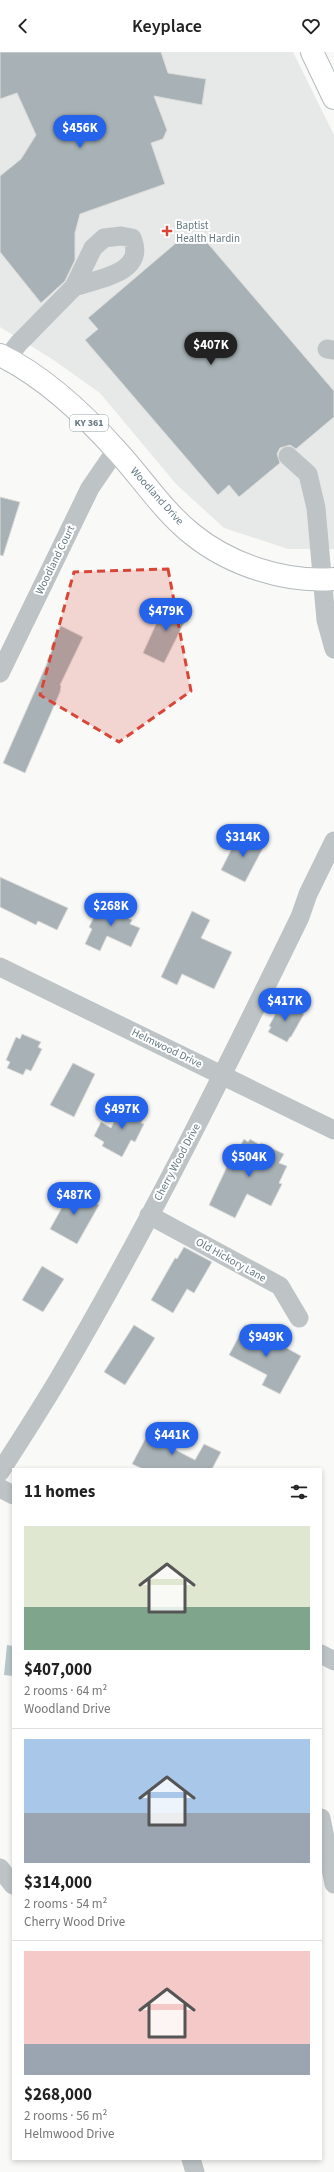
<!DOCTYPE html>
<html lang="en">
<head>
<meta charset="utf-8">
<style>
	:root { --surface:#fff; --page:#f6f6f6; --text:#222; --muted:#767676; --line:#e0e0e0; --accent:#2563eb }
	body { margin:0; font-family:"Source Sans 3",sans-serif; background:var(--page); color:var(--text); height:100vh; display:flex; flex-direction:column; font-size:15px; white-space:nowrap }
	* { box-sizing:border-box; margin:0 }
	p { font-size:13px; color:var(--muted) }
	.icon { flex:none; width:22px; height:22px; fill:none; stroke:currentColor; stroke-width:2; stroke-linecap:round; stroke-linejoin:round }
	.map { position:relative; flex:1; overflow:hidden }
	.side { position:absolute; left:12px; top:1416px; width:310px; height:692px; display:flex; flex-direction:column; background:var(--surface); border-radius:0px; box-shadow:0 2px 6px #0003 }
	.side>* { flex:none }
	.price { position:absolute; translate:-50% -34px; padding:0 9px; border-radius:14px; background:var(--accent); color:#fff; font-size:13px; line-height:26px; filter:drop-shadow(0 1px 2px #0008) }
	.price::after { content:''; position:absolute; left:50%; top:24px; width:12px; height:9px; margin-left:-6px; background:inherit; clip-path:polygon(0 0,100% 0,50% 100%) }
	.price.active { background:#222; color:#fff }
	ul { padding:0; list-style:none }
	li { display:grid; align-content:center; gap:8px; height:212px; padding:0 12px }
	li+li { border-top:1px solid var(--line) }
	li span { display:grid; place-items:center; height:124px; border-radius:0px; color:#555 }
	li>.icon { margin-inline-start:auto }
	span .icon { width:72px; height:72px; fill:#fffc; stroke-width:1 }
	li b { font-size:17px }
	h2 { display:flex; justify-content:space-between; align-items:center; height:48px; padding:0 12px; font-size:17px }
	header { display:flex; justify-content:space-between; align-items:center; height:52px; padding:0 12px; background:var(--surface); font-size:18px; font-weight:600 }
	.map>svg:first-child { display:block }
	.built { fill:#e7e9e8 }
	.water { fill:#b7c6c8 }
	.building { fill:#a8b2b6; stroke:#dbdbd9 }
	.lines { fill:none; stroke-linecap:round; stroke-linejoin:round }
	.major-casing { stroke:#b4babd; stroke-width:24 }
	.minor { stroke:#bec4c6; stroke-width:19 }
	.major { stroke:#fff; stroke-width:22 }
	.marked { fill:#d94637; fill-opacity:0.2; stroke:#d94637; stroke-width:3; stroke-dasharray:8 5; stroke-linejoin:round }
	.poi-dot { fill:#d94637; stroke:#fff; stroke-width:1.5 }
	.labels { text-anchor:middle; dominant-baseline:central; stroke-width:4; stroke-linejoin:round; paint-order:stroke }
	.shield { fill:#fff; stroke:#94a1a6; stroke-width:1 }
	.shield-label { font-size:10px; font-weight:bold; fill:#667980 }
	.poi-label { font-size:11px; fill:#667980; stroke:#fff; text-anchor:start }
	.street-label { font-size:11px; fill:#667980; stroke:#fff }
</style>
</head>
<body>
<header><svg class="icon" aria-label="back" viewBox="0 0 24 24"><path d="M15 5l-7 7 7 7"/></svg>Keyplace<svg class="icon" aria-label="heart" viewBox="0 0 24 24"><path d="M12 20l-8-8c-3-5 5-10 8-4 3-6 11-1 8 4z"/></svg></header>
<div class="map">
<svg width="334" height="2120" viewBox="0 0 334 2120">
	<rect width="100%" height="100%" fill="#f9f9f7"/>
	<path class="built" d="M 0,0 L 293,0 L 334,83 L 334,497 L 288,497 L 224,476 L 176,432 L 100,341 L 52,307 L 0,275 Z"/>
	<path class="water" d="M 7,1593 L 13,1594 L 13,1624 L 4,1623 Z"/>
	<path class="building" d="M 0,0 L 161,0 L 168,21 L 206,27 L 202,53 L 154,44 L 167,78 L 163,87 L 151,91 L 165,132 L 80,162 L 75,181 L 75,208 L 65,229 L 41,251 L 0,200 L 0,124 L 21,107 L 36,83 L 17,41 L 0,47 Z
		M 193,182 L 201,191 L 205,188 L 334,339 L 334,365 L 296,397 L 290,393 L 280,396 L 277,402 L 280,411 L 239,445 L 229,433 L 218,443 L 85,288 L 98,277 L 88,266 L 183,185 L 186,188 Z
		M 0,445 L 20,450 L 3,504 L 0,503 Z
		M 166,550 L 189,561 L 164,611 L 143,601 Z
		M 61,574 L 83,585 L 60,633 L 61,634 L 60,640 L 25,721 L 3,711 L 48,609 L 47,609 L 53,596 L 51,595 Z
		M 242,783 L 264,794 L 245,830 L 221,818 L 234,792 L 237,794 Z
		M 0,825 L 68,856 L 57,878 L 38,869 L 36,873 L 0,855 Z
		M 111,849 L 127,856 L 123,864 L 132,868 L 130,872 L 140,876 L 131,895 L 107,884 L 100,899 L 85,892 L 92,877 L 89,875 L 100,853 L 107,857 Z
		M 192,859 L 210,868 L 201,886 L 232,900 L 214,937 L 182,922 L 177,933 L 161,925 Z
		M 282,950 L 304,962 L 291,985 L 290,985 L 287,990 L 268,980 L 271,975 L 269,974 Z
		M 22,982 L 41,990 L 38,995 L 42,997 L 31,1019 L 26,1017 L 23,1023 L 7,1016 L 10,1010 L 6,1008 L 16,985 L 20,987 Z
		M 73,1011 L 95,1022 L 74,1065 L 50,1053 Z
		M 124,1050 L 146,1061 L 141,1071 L 144,1072 L 135,1090 L 131,1088 L 122,1105 L 102,1094 L 104,1090 L 94,1084 L 101,1070 L 111,1076 Z
		M 244,1087 L 248,1090 L 250,1087 L 260,1093 L 261,1091 L 284,1102 L 279,1111 L 287,1114 L 279,1131 L 282,1132 L 271,1154 L 247,1142 L 235,1166 L 209,1153 L 232,1104 L 234,1105 Z
		M 67,1136 L 99,1153 L 77,1192 L 50,1177 L 64,1152 L 60,1150 Z
		M 184,1195 L 212,1210 L 194,1241 L 187,1237 L 173,1261 L 151,1248 L 175,1206 L 177,1207 Z
		M 42,1214 L 64,1227 L 43,1260 L 22,1248 Z
		M 134,1273 L 155,1286 L 125,1333 L 104,1320 Z
		M 245,1273 L 301,1304 L 280,1342 L 262,1333 L 267,1323 L 229,1303 Z
		M 149,1380 L 170,1390 L 168,1394 L 195,1408 L 204,1392 L 221,1400 L 212,1417 L 143,1417 L 132,1412 Z"/>
	<g class="lines">
		<defs>
			<path id="major" d="M 312,0 L 334,46
				M 0,303 C 45,325 84,362 117,399 C 142,426 163,459 192,482 C 230,513 286,531 334,527"/>
		</defs>
		<use href="#major" class="major-casing"/>
		<path class="minor" d="M 327,297 L 334,298
			M 7,306 L 19,291 L 74,235 L 93,196 L 104,186 L 121,184 L 132,186 C 147,221 98,227 74,235
			M 288,404 L 308,422 L 316,456 L 326,568 L 334,597
			M 0,621 L 90,436 L 116,398
			M 0,915 L 334,1078
			M 149,1163 L 280,1234 L 299,1266
			M 0,1420 C 20,1389 40,1358 59,1326 C 147,1177 224,1021 300,865 L 308,842 L 334,789
			M 0,1436 L 13,1443
			M 321,1602 L 334,1609
			M 321,1766 L 334,1832
			M 0,1816 L 13,1833
			M 191,2107 L 195,2120"/>
		<use href="#major" class="major"/>
	</g>
	<path class="marked" d="M 168,517 L 191,639 L 119,690 L 40,643 L 74,520 Z"/>
	<path class="poi-dot" d="M165 173h4v4h4v4h-4v4h-4v-4h-4v-4h4z"/>
	<g class="labels">
		<rect class="shield" x="70" y="363" width="38" height="16" rx="3"/>
		<g class="shield-label">
			<text x="89" y="371">KY 361</text>
		</g>
		<g class="poi-label">
			<text x="176" y="173">Baptist<tspan x="176" dy="13">Health Hardin</tspan></text>
		</g>
		<g class="street-label">
			<text transform="translate(157 444) rotate(48)">Woodland Drive</text>
			<text transform="translate(55 508) rotate(-64)">Woodland Court</text>
			<text transform="translate(167 996) rotate(26)">Helmwood Drive</text>
			<text transform="translate(177 1110) rotate(-62)">Cherry Wood Drive</text>
			<text transform="translate(231 1208) rotate(29)">Old Hickory Lane</text>
		</g>
	</g>
</svg>
<b class="price" style="left:80px;top:97px">$456K</b>
<b class="price active" style="left:211px;top:314px">$407K</b>
<b class="price" style="left:166px;top:580px">$479K</b>
<b class="price" style="left:243px;top:806px">$314K</b>
<b class="price" style="left:111px;top:875px">$268K</b>
<b class="price" style="left:285px;top:970px">$417K</b>
<b class="price" style="left:122px;top:1078px">$497K</b>
<b class="price" style="left:249px;top:1126px">$504K</b>
<b class="price" style="left:74px;top:1164px">$487K</b>
<b class="price" style="left:266px;top:1306px">$949K</b>
<b class="price" style="left:172px;top:1404px">$441K</b>
<section class="side">
<h2>11 homes<svg class="icon" aria-label="filters" viewBox="0 0 24 24"><path d="M4 7h16M4 17h16"/><circle cx="9" cy="7" r="2"/><circle cx="15" cy="17" r="2"/></svg></h2>
<ul>
<li><span style="background:linear-gradient(#dfe7d0 65%,#7fa58c 0)"><svg class="icon" aria-label="home" viewBox="0 0 24 24"><path d="M3 11l9-7 9 7M6 9v11h12V9"/></svg></span><div><b>$407,000</b><p>2 rooms · 64 m²</p><p>Woodland Drive</p></div></li>
<li><span style="background:linear-gradient(#a9c7e8 60%,#9aa5b1 0)"><svg class="icon" aria-label="home" viewBox="0 0 24 24"><path d="M3 11l9-7 9 7M6 9v11h12V9"/></svg></span><div><b>$314,000</b><p>2 rooms · 54 m²</p><p>Cherry Wood Drive</p></div></li>
<li><span style="background:linear-gradient(#f6c9c9 75%,#9aa5b1 0)"><svg class="icon" aria-label="home" viewBox="0 0 24 24"><path d="M3 11l9-7 9 7M6 9v11h12V9"/></svg></span><div><b>$268,000</b><p>2 rooms · 56 m²</p><p>Helmwood Drive</p></div></li>
</ul>
</section>
</div>
</body>
</html>
